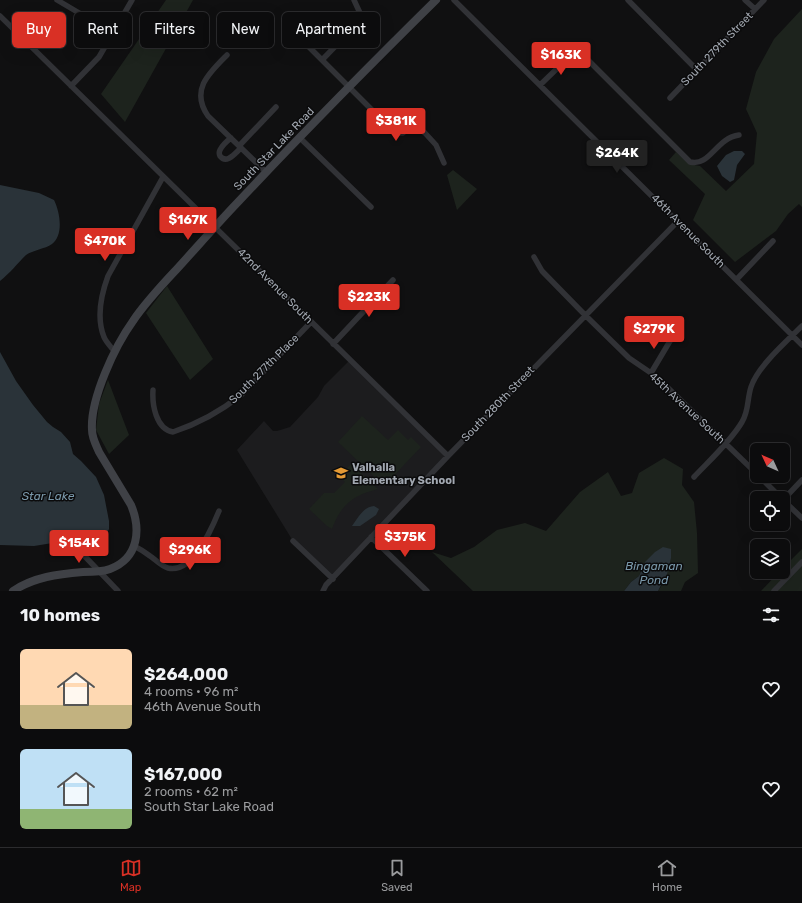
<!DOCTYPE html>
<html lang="en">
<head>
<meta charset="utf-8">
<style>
	:root { --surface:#0c0c0d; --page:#151516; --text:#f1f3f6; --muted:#9a9b9d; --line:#2c2c2e; --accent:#d93025 }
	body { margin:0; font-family:Rubik,sans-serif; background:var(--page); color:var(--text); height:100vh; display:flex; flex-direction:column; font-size:15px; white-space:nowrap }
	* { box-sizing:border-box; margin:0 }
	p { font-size:13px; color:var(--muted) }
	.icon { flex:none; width:22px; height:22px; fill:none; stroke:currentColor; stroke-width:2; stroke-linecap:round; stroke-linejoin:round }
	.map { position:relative; height:591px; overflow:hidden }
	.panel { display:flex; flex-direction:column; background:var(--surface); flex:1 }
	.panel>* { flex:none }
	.hud { position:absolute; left:12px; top:12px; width:400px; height:36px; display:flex; gap:8px }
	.needle { width:26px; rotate:314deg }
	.tools { position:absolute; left:750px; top:443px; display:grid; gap:8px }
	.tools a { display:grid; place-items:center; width:40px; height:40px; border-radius:6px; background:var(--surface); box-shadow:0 4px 16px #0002,0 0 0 1px var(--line); font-size:20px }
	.price { position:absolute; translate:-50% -34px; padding:0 9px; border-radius:4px; background:var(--accent); color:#fff; font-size:13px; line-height:26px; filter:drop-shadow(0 1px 2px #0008) }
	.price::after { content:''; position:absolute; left:50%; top:24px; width:12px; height:9px; margin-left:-6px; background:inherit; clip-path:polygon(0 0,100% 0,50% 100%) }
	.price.selected { background:#222; color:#fff }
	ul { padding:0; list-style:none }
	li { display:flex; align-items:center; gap:12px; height:100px; padding:0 20px }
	li span { display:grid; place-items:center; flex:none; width:112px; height:80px; border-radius:6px; color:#555 }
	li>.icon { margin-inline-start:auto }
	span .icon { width:48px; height:48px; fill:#fffc; stroke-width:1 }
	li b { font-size:17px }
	h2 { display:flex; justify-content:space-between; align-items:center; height:48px; padding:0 20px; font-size:17px }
	.pill { padding:0 14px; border-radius:6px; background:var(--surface); box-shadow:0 4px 16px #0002,0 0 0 1px var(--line); font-size:14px; line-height:36px }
	.pill.selected { background:var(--accent); color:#fff }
	.dock { display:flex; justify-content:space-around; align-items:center; height:56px; border-top:1px solid var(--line); background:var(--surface); font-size:11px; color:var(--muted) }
	.dock a { display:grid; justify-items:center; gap:2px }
	.dock .selected { color:var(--accent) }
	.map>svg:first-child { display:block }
	.built { fill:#1c1c1e }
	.green { fill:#1d231d }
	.water { fill:#2a3339 }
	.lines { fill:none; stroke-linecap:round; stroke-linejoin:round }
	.street { stroke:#313236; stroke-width:5.5 }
	.secondary { stroke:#3f4146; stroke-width:8 }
	.labels { text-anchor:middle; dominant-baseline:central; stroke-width:3; stroke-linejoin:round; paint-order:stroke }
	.street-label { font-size:11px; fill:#a2a8b1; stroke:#0b0b0c }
	.poi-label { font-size:11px; font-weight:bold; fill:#a2a8b1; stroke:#0b0b0c; text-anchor:start }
	.water-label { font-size:12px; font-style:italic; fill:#7a98aa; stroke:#0b0b0c }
</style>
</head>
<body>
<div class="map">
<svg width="802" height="591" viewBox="0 0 802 591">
	<rect width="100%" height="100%" fill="#101011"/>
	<path class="built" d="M 350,360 L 448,456 L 333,579 L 293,541 L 237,450 L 264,421 L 273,431 L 277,431 L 290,427 L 318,397 L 324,386 Z"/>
	<path class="green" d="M 166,0 L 193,0 L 125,122 L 101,94 Z
		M 802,9 L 802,207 L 799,204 L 788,214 L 776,231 L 735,262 L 693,220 L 705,194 L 669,160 L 676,152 L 689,164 L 700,166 L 726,191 L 754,164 L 757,133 L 746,109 L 756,72 L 774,39 Z
		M 453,170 L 477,189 L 457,210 L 447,175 Z
		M 167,286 L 213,359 L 190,380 L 146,313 Z
		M 108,380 L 129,435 L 109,454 L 96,430 L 99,404 Z
		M 362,416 L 388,440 L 398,430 L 408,440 L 411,437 L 421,447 L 384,486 L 338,442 Z
		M 664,458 L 683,469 L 682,485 L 694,502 L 697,533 L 698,573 L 685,582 L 681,591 L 658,591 L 662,585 L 645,562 L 639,576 L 631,582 L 624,591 L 473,591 L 432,552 L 451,558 L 474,547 L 497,530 L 525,523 L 546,531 L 580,492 L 608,472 L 621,496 L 632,493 L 639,473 Z
		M 351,464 L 378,489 C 354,495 341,504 332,529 L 327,526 L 309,509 L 324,493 L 334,493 L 345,482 L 339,476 Z
		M 802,549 L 802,591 L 761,591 L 779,572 L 783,572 L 783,568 Z"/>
	<path class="water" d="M 734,151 L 742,151 L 745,154 L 737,165 L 734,180 L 730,182 L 722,176 L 717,166 L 726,155 Z
		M 0,185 L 39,193 L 54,200 C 60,212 64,235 52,244 C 45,249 33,250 26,255 C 17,264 10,273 0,281 Z
		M 0,352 L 16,381 L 33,405 L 47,422 L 53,427 L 61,432 L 70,442 L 73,454 L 81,461 L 96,477 L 104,495 L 109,521 L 109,529 L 105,537 L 97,540 L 78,544 L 71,544 L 65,541 L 34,546 L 0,545 Z
		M 374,506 L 379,509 L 376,515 L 360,526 L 352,526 C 358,518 363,507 374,506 Z
		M 663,547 L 671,549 L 671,558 L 667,574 L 658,591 L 624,591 L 631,582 L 639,576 L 645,562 L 655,552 Z"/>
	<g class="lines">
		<path class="street" d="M 57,0 L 113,33
			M 454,0 L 802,345
			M 628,0 L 697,70
			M 745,0 L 755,9
			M 0,16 L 448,456
			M 286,19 L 291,29 L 374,112 L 389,120 L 420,129 L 425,133 L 436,145 L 444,163
			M 227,55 C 209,73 190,90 208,116 L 266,172
			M 322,60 L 355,26 L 360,13 L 354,0
			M 540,85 L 569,57 L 579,55 L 587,59 L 690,162 C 710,167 716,138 739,135
			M 71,86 L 99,57 L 132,0
			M 670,98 L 764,0
			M 392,120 L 393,128 L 398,133 L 403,133 L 411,126
			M 231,138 C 227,141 222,146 220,150 C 219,152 219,154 220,156 C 227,165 236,152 241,148
			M 300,138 L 371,207
			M 239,146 L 276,107
			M 534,257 L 542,271 L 585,315 L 629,358 L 651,373 L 665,385 L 757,474
			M 737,279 L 773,241
			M 333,344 L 393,280
			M 115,352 C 111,347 106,342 104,337 C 96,317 101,295 108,276 L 163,177
			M 651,373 L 673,336
			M 153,390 C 152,405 156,429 173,432 C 197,424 221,411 241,395 L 311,322
			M 759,476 L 781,498
			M 694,477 C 709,461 731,441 742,422 C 749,411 747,399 751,387 C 758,366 786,342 802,326
			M 802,480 L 783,500 L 802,518
			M 371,537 L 427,591
			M 293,541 L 333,579
			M 73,544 L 118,591
			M 134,546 C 140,549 145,552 150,556 C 156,560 161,566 168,568 C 193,574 212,528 219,511
			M 323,591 L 326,585 L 448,456 L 678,221
			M 774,591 L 802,562"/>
		<path class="secondary" d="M 13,591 C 34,577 58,574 83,572 C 92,572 102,572 110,569 C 139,558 141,529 131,505 L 99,452 C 96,445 92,438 92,430 C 90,399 115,346 133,321 C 145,303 161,286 176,270 C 197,247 217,224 239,201 C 303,133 369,66 436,0"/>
	</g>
	<defs>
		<symbol id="school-bare" viewBox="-9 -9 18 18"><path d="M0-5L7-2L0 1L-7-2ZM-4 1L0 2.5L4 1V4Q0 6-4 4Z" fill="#e49a35" stroke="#0b0b0c" stroke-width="2.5" paint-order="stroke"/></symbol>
	</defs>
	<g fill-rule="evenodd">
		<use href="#school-bare" x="331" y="463" width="20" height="20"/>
	</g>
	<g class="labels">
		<g class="street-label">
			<text transform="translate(717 49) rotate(-46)">South 279th Street</text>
			<text transform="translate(274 149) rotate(-46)">South Star Lake Road</text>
			<text transform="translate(688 231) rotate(45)">46th Avenue South</text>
			<text transform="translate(275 286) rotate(45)">42nd Avenue South</text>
			<text transform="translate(264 369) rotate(-45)">South 277th Place</text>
			<text transform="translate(498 404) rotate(-46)">South 280th Street</text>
			<text transform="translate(687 408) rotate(43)">45th Avenue South</text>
		</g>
		<g class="poi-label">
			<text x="352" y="467">Valhalla<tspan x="352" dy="13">Elementary School</tspan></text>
		</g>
		<g class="water-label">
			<text x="48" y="496">Star Lake</text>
			<text x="654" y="566">Bingaman<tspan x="654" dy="14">Pond</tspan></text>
		</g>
	</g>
</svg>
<div class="tools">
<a><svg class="needle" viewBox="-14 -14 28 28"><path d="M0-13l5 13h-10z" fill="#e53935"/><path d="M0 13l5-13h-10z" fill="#9a9b9d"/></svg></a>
<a><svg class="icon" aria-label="locate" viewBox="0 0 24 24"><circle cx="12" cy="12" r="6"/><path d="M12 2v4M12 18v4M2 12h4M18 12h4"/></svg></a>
<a><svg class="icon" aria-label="layers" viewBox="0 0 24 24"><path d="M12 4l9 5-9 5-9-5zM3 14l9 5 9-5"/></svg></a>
</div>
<b class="price" style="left:561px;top:76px">$163K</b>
<b class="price" style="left:396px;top:142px">$381K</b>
<b class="price selected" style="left:617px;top:174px">$264K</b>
<b class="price" style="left:188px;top:241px">$167K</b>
<b class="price" style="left:105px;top:262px">$470K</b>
<b class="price" style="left:369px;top:318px">$223K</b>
<b class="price" style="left:654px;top:350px">$279K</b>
<b class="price" style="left:405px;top:558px">$375K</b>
<b class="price" style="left:79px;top:564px">$154K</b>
<b class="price" style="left:190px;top:571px">$296K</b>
<div class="hud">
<a class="pill selected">Buy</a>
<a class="pill">Rent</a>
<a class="pill">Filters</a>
<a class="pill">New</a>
<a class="pill">Apartment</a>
</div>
</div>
<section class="panel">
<h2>10 homes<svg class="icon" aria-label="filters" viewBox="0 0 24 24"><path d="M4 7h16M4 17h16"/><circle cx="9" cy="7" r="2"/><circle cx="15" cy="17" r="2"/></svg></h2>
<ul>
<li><span style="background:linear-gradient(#ffd9b3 70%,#c2b280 0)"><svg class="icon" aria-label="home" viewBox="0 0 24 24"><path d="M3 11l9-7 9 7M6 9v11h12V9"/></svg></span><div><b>$264,000</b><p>4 rooms · 96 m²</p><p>46th Avenue South</p></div><svg class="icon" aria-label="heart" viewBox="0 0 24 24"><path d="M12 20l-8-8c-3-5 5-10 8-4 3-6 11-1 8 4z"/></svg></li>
<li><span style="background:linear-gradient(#bfe0f5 75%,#8fb573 0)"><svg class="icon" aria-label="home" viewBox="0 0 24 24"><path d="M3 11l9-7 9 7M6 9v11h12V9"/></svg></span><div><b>$167,000</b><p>2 rooms · 62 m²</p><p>South Star Lake Road</p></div><svg class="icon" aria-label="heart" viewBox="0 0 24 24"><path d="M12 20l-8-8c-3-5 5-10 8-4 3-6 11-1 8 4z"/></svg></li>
</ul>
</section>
<nav class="dock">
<a class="selected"><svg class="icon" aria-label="map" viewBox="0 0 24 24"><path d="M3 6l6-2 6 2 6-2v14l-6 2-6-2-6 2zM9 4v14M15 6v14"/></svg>Map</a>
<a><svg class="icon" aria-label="saved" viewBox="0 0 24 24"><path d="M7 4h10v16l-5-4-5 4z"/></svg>Saved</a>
<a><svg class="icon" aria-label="home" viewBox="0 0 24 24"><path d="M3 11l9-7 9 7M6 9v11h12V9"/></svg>Home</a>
</nav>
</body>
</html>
